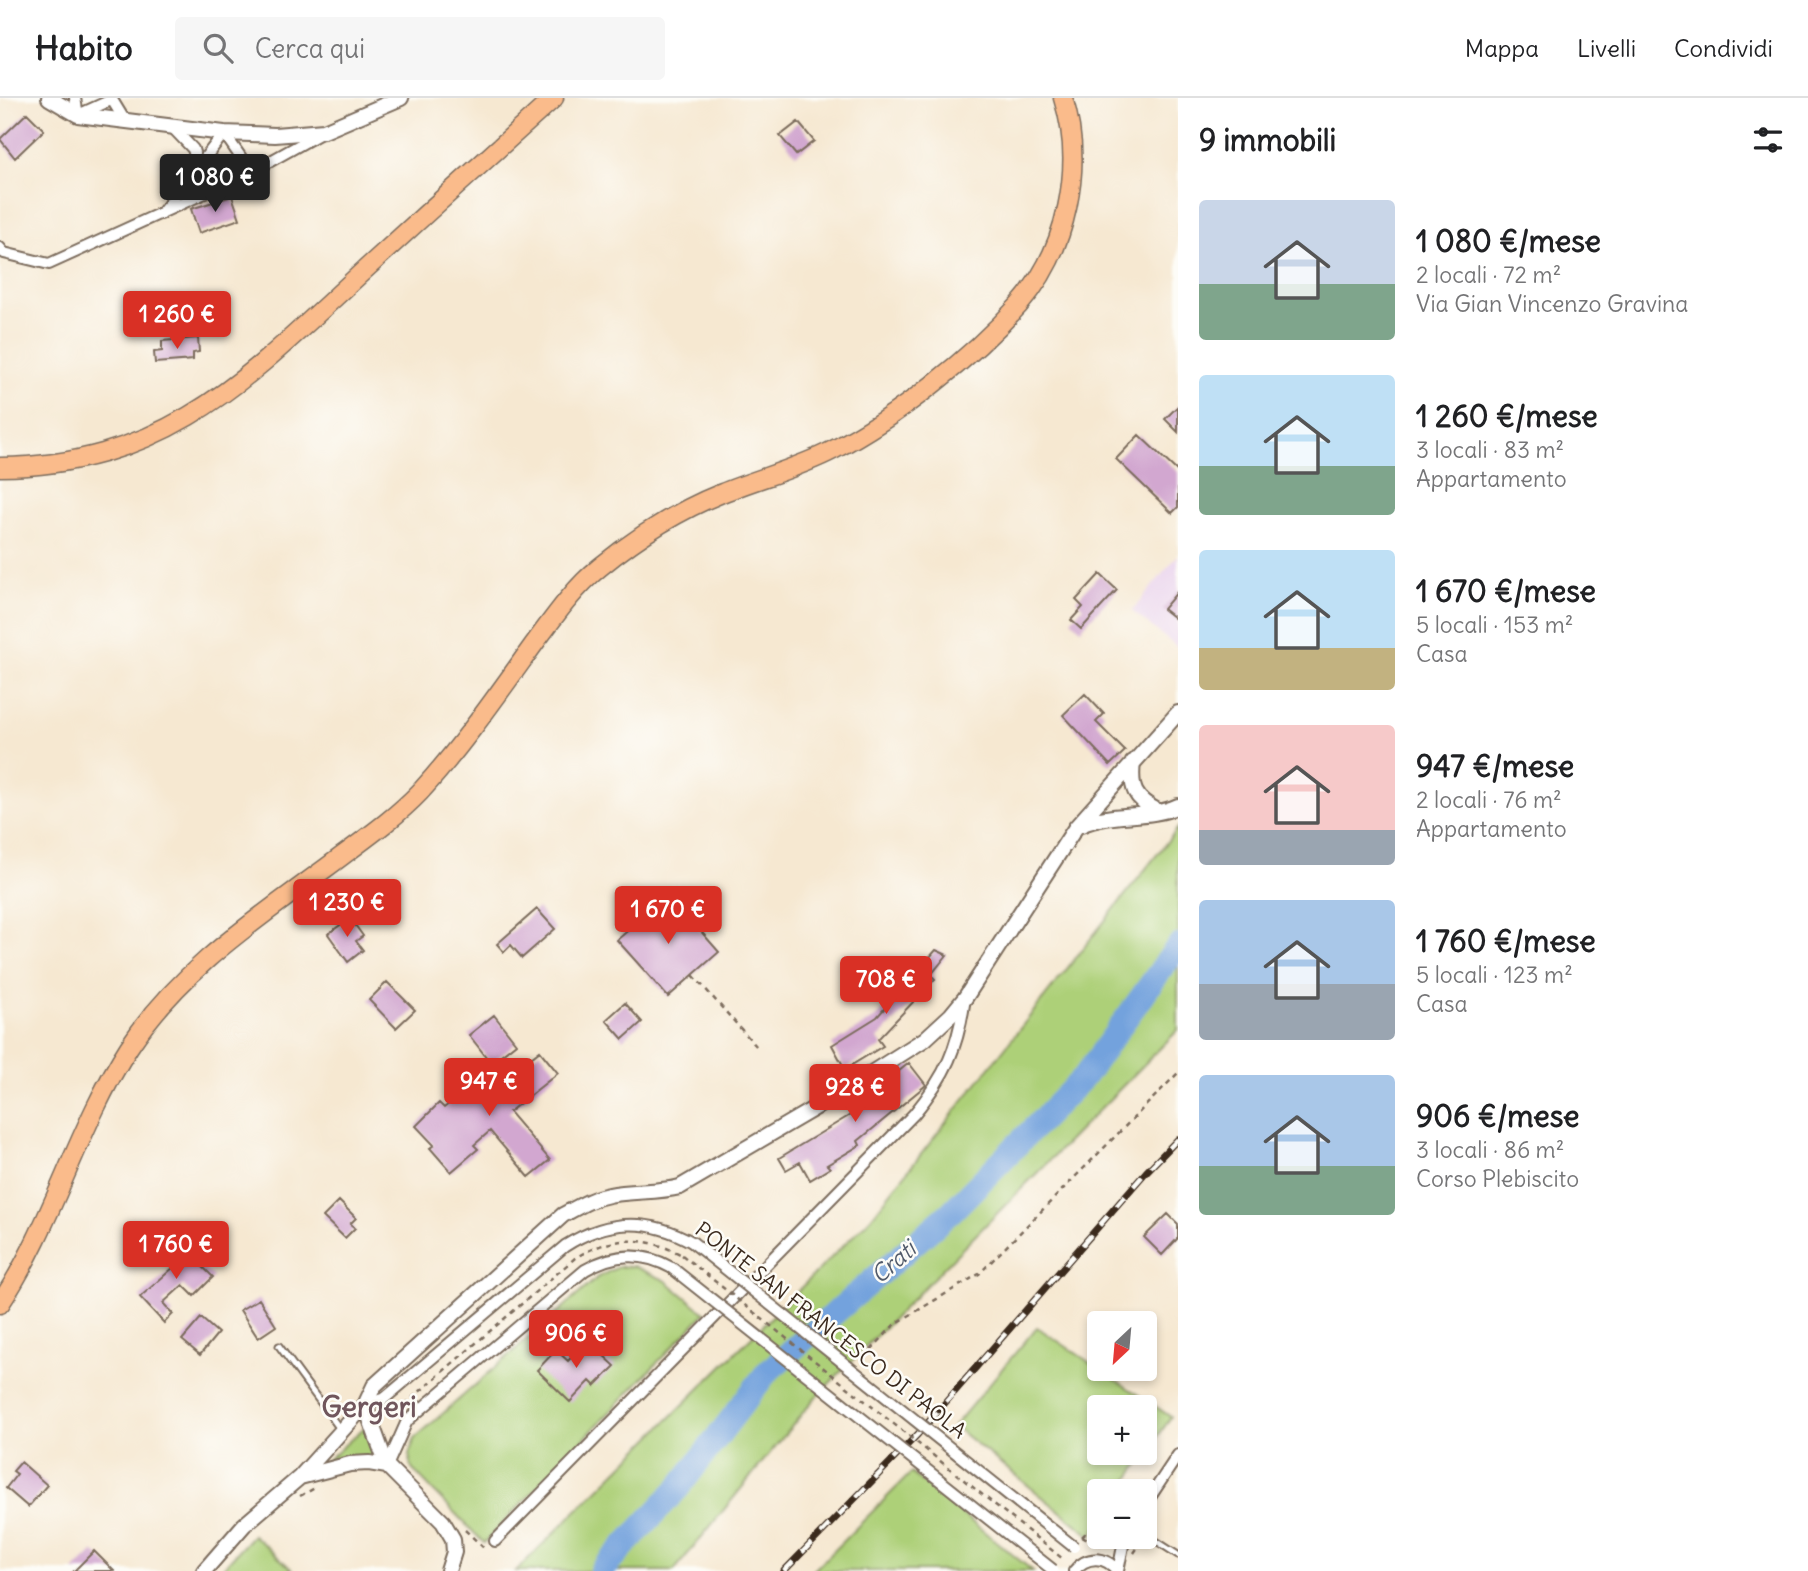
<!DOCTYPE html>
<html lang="it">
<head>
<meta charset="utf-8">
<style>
	:root { --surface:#fff; --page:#f6f6f6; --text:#202124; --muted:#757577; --line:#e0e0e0; --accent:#d93025 }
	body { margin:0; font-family:Delius,sans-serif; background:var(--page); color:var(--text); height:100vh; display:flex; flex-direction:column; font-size:26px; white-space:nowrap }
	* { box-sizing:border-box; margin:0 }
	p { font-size:23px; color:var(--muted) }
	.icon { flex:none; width:38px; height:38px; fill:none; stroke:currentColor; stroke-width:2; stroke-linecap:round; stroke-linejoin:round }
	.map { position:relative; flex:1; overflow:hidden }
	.drawer { display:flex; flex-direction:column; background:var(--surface); width:630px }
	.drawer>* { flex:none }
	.needle { width:46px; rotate:206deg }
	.fabs { position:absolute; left:1087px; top:1213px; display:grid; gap:14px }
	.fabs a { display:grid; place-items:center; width:70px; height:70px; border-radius:7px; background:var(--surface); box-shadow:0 4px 10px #0003; font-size:35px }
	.price { position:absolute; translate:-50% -60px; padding:0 16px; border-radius:7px; background:var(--accent); color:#fff; font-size:23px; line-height:46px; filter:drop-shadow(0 2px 4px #0008) }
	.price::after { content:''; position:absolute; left:50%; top:42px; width:21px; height:16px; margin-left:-10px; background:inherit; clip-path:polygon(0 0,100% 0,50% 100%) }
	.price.selected { background:#222; color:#fff }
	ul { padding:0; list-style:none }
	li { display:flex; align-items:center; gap:21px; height:175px; padding:0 21px }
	li span { display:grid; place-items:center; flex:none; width:196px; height:140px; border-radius:7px; color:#555 }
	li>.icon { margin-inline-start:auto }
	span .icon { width:84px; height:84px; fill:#fffc; stroke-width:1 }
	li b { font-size:30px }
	h2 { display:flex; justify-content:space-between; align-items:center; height:84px; padding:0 21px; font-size:30px }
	header { display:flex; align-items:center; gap:42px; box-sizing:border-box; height:98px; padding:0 35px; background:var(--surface); border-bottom:2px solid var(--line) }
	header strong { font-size:33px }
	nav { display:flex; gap:38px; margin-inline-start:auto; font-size:24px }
	.search { width:490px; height:63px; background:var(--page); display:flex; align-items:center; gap:18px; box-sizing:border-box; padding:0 24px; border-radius:7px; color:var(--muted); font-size:26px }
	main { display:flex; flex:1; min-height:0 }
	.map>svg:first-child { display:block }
	.built { fill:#e9d2ed }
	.green { fill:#add078; stroke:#747d4b; stroke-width:2; fill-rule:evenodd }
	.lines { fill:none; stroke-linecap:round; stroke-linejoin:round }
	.river { stroke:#73a2dd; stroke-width:24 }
	.building { fill:#d2a7d0 }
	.service-casing { stroke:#7c6c5d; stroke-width:9 }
	.minor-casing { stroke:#7c6c5d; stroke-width:14 }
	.tertiary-casing { stroke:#7c6c5d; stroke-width:18 }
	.primary-casing { stroke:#7c6c5d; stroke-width:21 }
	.path { stroke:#7c6c5d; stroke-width:2.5; stroke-dasharray:5 5; stroke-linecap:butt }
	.service { stroke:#fff; stroke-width:5 }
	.minor { stroke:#fff; stroke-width:10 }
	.tertiary { stroke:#fff; stroke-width:14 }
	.primary { stroke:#fabb8b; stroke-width:18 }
	.rail-casing { stroke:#3b2a1e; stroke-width:7 }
	.rail { stroke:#fdfcf7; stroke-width:4.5; stroke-dasharray:13; stroke-linecap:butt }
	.minor-bridge-casing { stroke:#7c6c5d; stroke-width:14; stroke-linecap:butt }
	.path-bridge { stroke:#7c6c5d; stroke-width:2.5; stroke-dasharray:5 5; stroke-linecap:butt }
	.minor-bridge { stroke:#fff; stroke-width:10 }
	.labels { text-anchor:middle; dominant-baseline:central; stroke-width:5; stroke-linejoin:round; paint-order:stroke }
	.street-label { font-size:21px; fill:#3b2a1e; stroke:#fdfcf7 }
	.water-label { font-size:23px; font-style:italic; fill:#515a6a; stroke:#fdfcf7 }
	.district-label { font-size:28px; font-weight:bold; fill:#70565c; stroke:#fdfcf7 }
</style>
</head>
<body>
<header>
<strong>Habito</strong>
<div class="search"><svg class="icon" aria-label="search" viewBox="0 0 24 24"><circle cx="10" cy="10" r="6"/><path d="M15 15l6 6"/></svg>Cerca qui</div>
<nav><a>Mappa</a><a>Livelli</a><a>Condividi</a></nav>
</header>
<main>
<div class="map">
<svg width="1178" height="1473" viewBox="0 0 1178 1473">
	<rect width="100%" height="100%" fill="#fdfcf7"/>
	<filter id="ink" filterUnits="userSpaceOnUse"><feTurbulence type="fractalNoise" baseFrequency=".0143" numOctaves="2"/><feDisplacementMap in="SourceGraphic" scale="14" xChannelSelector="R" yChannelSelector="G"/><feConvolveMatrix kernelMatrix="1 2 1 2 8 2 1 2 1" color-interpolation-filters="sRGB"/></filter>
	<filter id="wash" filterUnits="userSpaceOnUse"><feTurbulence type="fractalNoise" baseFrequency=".00686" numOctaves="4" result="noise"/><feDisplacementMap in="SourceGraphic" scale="28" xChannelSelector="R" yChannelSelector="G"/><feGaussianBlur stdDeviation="1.57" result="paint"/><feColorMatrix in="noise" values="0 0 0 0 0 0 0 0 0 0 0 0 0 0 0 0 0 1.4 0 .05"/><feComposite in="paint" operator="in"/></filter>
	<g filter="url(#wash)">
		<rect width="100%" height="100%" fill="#f6e8d1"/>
		<path class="built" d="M 1178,457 L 1178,550 L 1132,513 Z"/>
		<path class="green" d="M 1178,730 L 1178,932 L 814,1301 L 674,1473 L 516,1473 L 870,1121 Z
			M 633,1168 L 665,1182 L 705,1215 L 484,1445 L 412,1371 L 409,1356 L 415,1340 L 598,1179 L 618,1169 Z
			M 1037,1229 L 1171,1319 L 1121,1393 L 1099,1393 L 1099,1426 L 1091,1438 L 954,1328 ZM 1099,1309 L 1144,1309 L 1144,1354 L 1099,1354 Z
			M 365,1329 L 379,1362 L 322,1367 Z
			M 911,1375 L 1033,1473 L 813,1473 Z
			M 253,1437 L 294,1473 L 220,1473 Z"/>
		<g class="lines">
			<path class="river" d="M 601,1473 L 680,1388 L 767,1274 L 952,1113 L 1084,979 L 1178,848"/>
		</g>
		<g id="blocks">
			<path class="building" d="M 27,15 L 44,32 L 15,60 L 0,41 Z
				M 798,24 L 814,43 L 796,57 L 780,38 Z
				M 232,98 L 240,121 L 199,135 L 191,111 Z
				M 198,240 L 199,254 L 193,255 L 193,262 L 155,265 L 154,254 L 162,253 L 162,243 Z
				M 1178,308 L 1178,334 L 1165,321 Z
				M 1139,337 L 1178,374 L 1178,409 L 1172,415 L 1116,361 Z
				M 1100,476 L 1117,492 L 1081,531 L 1071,522 L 1083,509 L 1076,502 Z
				M 1178,493 L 1178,523 L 1163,511 Z
				M 1085,596 L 1104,616 L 1096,624 L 1125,653 L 1110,667 L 1063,617 Z
				M 669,797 L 719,854 L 668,899 L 617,842 Z
				M 537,811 L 555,831 L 522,860 L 511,847 L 504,854 L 497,846 Z
				M 350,820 L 363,838 L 356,843 L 363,852 L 348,864 L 328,836 Z
				M 936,852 L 947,857 L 931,877 L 935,881 L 878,941 L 883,948 L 845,971 L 832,947 L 877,919 Z
				M 387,884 L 415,912 L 396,930 L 369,902 Z
				M 625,905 L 642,924 L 623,941 L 606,922 Z
				M 494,917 L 516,945 L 491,965 L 469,937 Z
				M 540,953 L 558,975 L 509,1014 L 550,1062 L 529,1079 L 490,1033 L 474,1047 L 478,1051 L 451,1074 L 430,1050 L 434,1047 L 416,1028 L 439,1005 L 444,1010 L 480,980 L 490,992 Z
				M 909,965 L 926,987 L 858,1043 L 860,1047 L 827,1067 L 830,1070 L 810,1082 L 800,1064 L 786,1072 L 779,1060 L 852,1016 L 850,1013 Z
				M 339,1103 L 356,1120 L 350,1126 L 355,1130 L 345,1140 L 323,1119 Z
				M 1168,1116 L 1178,1126 L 1178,1140 L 1162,1157 L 1144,1139 Z
				M 178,1144 L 213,1179 L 194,1198 L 183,1187 L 163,1205 L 173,1216 L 164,1225 L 140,1199 L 174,1169 L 164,1159 Z
				M 259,1201 L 276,1228 L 258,1240 L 240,1212 Z
				M 201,1220 L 218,1235 L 200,1257 L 182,1242 Z
				M 587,1242 L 615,1268 L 595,1288 L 590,1283 L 570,1304 L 537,1272 L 556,1252 L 568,1263 Z
				M 21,1364 L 47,1387 L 28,1409 L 6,1390 L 17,1376 L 13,1373 Z
				M 94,1453 L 114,1473 L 74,1473 Z"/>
		</g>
	</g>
	<g filter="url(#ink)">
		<use href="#blocks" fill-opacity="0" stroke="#7c6c5d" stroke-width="2"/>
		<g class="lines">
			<defs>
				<path id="service" d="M 279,1248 L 340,1331
					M 1144,1435 L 1178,1457"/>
				<path id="minor" d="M 75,0 L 78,17 L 111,2
					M 111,0 L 125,23
					M 198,69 L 224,35 L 251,74
					M 161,116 L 198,69 L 193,51 L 171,28
					M 0,150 L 4,155 L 49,166 L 251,74 L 321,35
					M 365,1307 L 385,1300 L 565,1148 C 607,1121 648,1119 692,1144
					M 387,1368 L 407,1323 L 585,1172 C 614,1155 642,1153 672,1170
					M 1144,1408 L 1178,1357
					M 495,1443 L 914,1016 C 946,977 958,950 965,900
					M 1074,1473 C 1086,1458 1105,1457 1117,1473
					M 1118,1473 L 1125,1438"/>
				<path id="tertiary" d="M 49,0 L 78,17 L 224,35 L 275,37 L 324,33 L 401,0
					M 1133,664 C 1130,690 1134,701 1158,713
					M 1081,727 C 1112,713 1148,722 1178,708
					M 365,1307 L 387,1368
					M 300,1379 L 365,1307 L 374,1288 L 563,1117 C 578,1109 592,1100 609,1097 C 633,1092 656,1095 680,1089 L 832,1000 L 925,941 L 951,917 L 965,900 L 1076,729 L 1178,615
					M 204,1473 L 244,1427 L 300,1379 L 350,1366 L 369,1365 L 387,1368 L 443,1424 L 453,1441 L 454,1454 L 448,1473"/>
				<path id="primary" d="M 0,369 C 172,367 252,275 370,167 C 431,111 492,56 554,0
					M 0,1206 C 53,1126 77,1030 129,949 C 183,867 265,816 342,758 C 369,738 397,718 420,694 C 462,648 498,596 534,546 C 554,519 574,490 600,469 C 638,438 677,413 722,395 C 759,380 799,370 833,352 C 897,319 971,260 1019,207 C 1067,153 1085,68 1063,0"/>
			</defs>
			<use href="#service" class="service-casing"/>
			<use href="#minor" class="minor-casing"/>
			<use href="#tertiary" class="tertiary-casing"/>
			<use href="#primary" class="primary-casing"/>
			<path class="path" d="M 693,877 L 757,949
				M 871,1252 L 895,1226 L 979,1176 L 1178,975
				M 397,1313 L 575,1160 C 611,1138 644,1137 682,1157
				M 300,1398 L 315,1390
				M 465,1432 L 485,1451
				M 1082,1439 L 1099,1448 L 1109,1438
				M 1082,1439 L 1085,1436 L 1097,1443 L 1103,1438
				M 1134,1455 L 1140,1446 L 1137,1444"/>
			<use href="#service" class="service"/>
			<use href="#minor" class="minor"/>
			<use href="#tertiary" class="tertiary"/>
			<use href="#primary" class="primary"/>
			<defs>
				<path id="rail" d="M 784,1473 L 918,1336 L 1146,1074 L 1178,1041"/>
			</defs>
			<use href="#rail" class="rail-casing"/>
			<use href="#rail" class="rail"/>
			<defs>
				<path id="minor-bridge" d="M 692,1144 L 1074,1449
					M 672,1170 L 1053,1472"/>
			</defs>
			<use href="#minor-bridge" class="minor-bridge-casing"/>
			<path class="path-bridge" d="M 682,1157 L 1063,1461"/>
			<use href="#minor-bridge" class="minor-bridge"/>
		</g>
	</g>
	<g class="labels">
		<g class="street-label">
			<text transform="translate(831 1232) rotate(38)">PONTE SAN FRANCESCO DI PAOLA</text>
		</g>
		<g class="water-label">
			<text transform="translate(893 1164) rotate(-41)">Crati</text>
		</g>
		<g class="district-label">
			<text x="369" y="1309">Gergeri</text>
		</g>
	</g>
</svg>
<div class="fabs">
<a><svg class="needle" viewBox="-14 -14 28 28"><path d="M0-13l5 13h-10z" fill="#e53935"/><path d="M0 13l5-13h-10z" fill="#757577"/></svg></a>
<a>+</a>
<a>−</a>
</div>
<b class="price selected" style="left:215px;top:116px">1 080 €</b>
<b class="price" style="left:177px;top:253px">1 260 €</b>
<b class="price" style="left:347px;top:841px">1 230 €</b>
<b class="price" style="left:668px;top:848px">1 670 €</b>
<b class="price" style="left:886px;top:918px">708 €</b>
<b class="price" style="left:489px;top:1020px">947 €</b>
<b class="price" style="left:855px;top:1026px">928 €</b>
<b class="price" style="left:176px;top:1183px">1 760 €</b>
<b class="price" style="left:576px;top:1272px">906 €</b>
</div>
<section class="drawer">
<h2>9 immobili<svg class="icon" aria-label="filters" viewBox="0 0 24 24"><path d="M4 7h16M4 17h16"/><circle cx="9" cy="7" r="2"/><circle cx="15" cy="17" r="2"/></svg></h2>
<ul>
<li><span style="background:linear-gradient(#c9d6e8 60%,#7fa58c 0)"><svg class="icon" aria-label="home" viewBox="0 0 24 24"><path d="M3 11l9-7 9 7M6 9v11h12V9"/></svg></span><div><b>1 080 €/mese</b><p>2 locali · 72 m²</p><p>Via Gian Vincenzo Gravina</p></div></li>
<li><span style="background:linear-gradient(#bfe0f5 65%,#7fa58c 0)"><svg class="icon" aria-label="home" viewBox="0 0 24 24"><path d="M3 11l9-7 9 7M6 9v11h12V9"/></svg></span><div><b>1 260 €/mese</b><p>3 locali · 83 m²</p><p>Appartamento</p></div></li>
<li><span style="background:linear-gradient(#bfe0f5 70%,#c2b280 0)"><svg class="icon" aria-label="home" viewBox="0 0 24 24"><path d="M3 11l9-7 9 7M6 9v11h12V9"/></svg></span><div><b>1 670 €/mese</b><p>5 locali · 153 m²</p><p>Casa</p></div></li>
<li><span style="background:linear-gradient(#f6c9c9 75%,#9aa5b1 0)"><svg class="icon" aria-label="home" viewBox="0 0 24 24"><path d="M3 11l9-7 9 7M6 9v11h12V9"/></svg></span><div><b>947 €/mese</b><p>2 locali · 76 m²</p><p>Appartamento</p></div></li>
<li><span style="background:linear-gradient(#a9c7e8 60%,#9aa5b1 0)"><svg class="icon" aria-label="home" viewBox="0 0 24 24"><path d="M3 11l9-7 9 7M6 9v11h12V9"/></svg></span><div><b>1 760 €/mese</b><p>5 locali · 123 m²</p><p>Casa</p></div></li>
<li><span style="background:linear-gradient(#a9c7e8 65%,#7fa58c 0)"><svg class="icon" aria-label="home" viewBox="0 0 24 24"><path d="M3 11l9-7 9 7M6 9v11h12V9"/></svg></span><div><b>906 €/mese</b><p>3 locali · 86 m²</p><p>Corso Plebiscito</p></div></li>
</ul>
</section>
</main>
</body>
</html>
